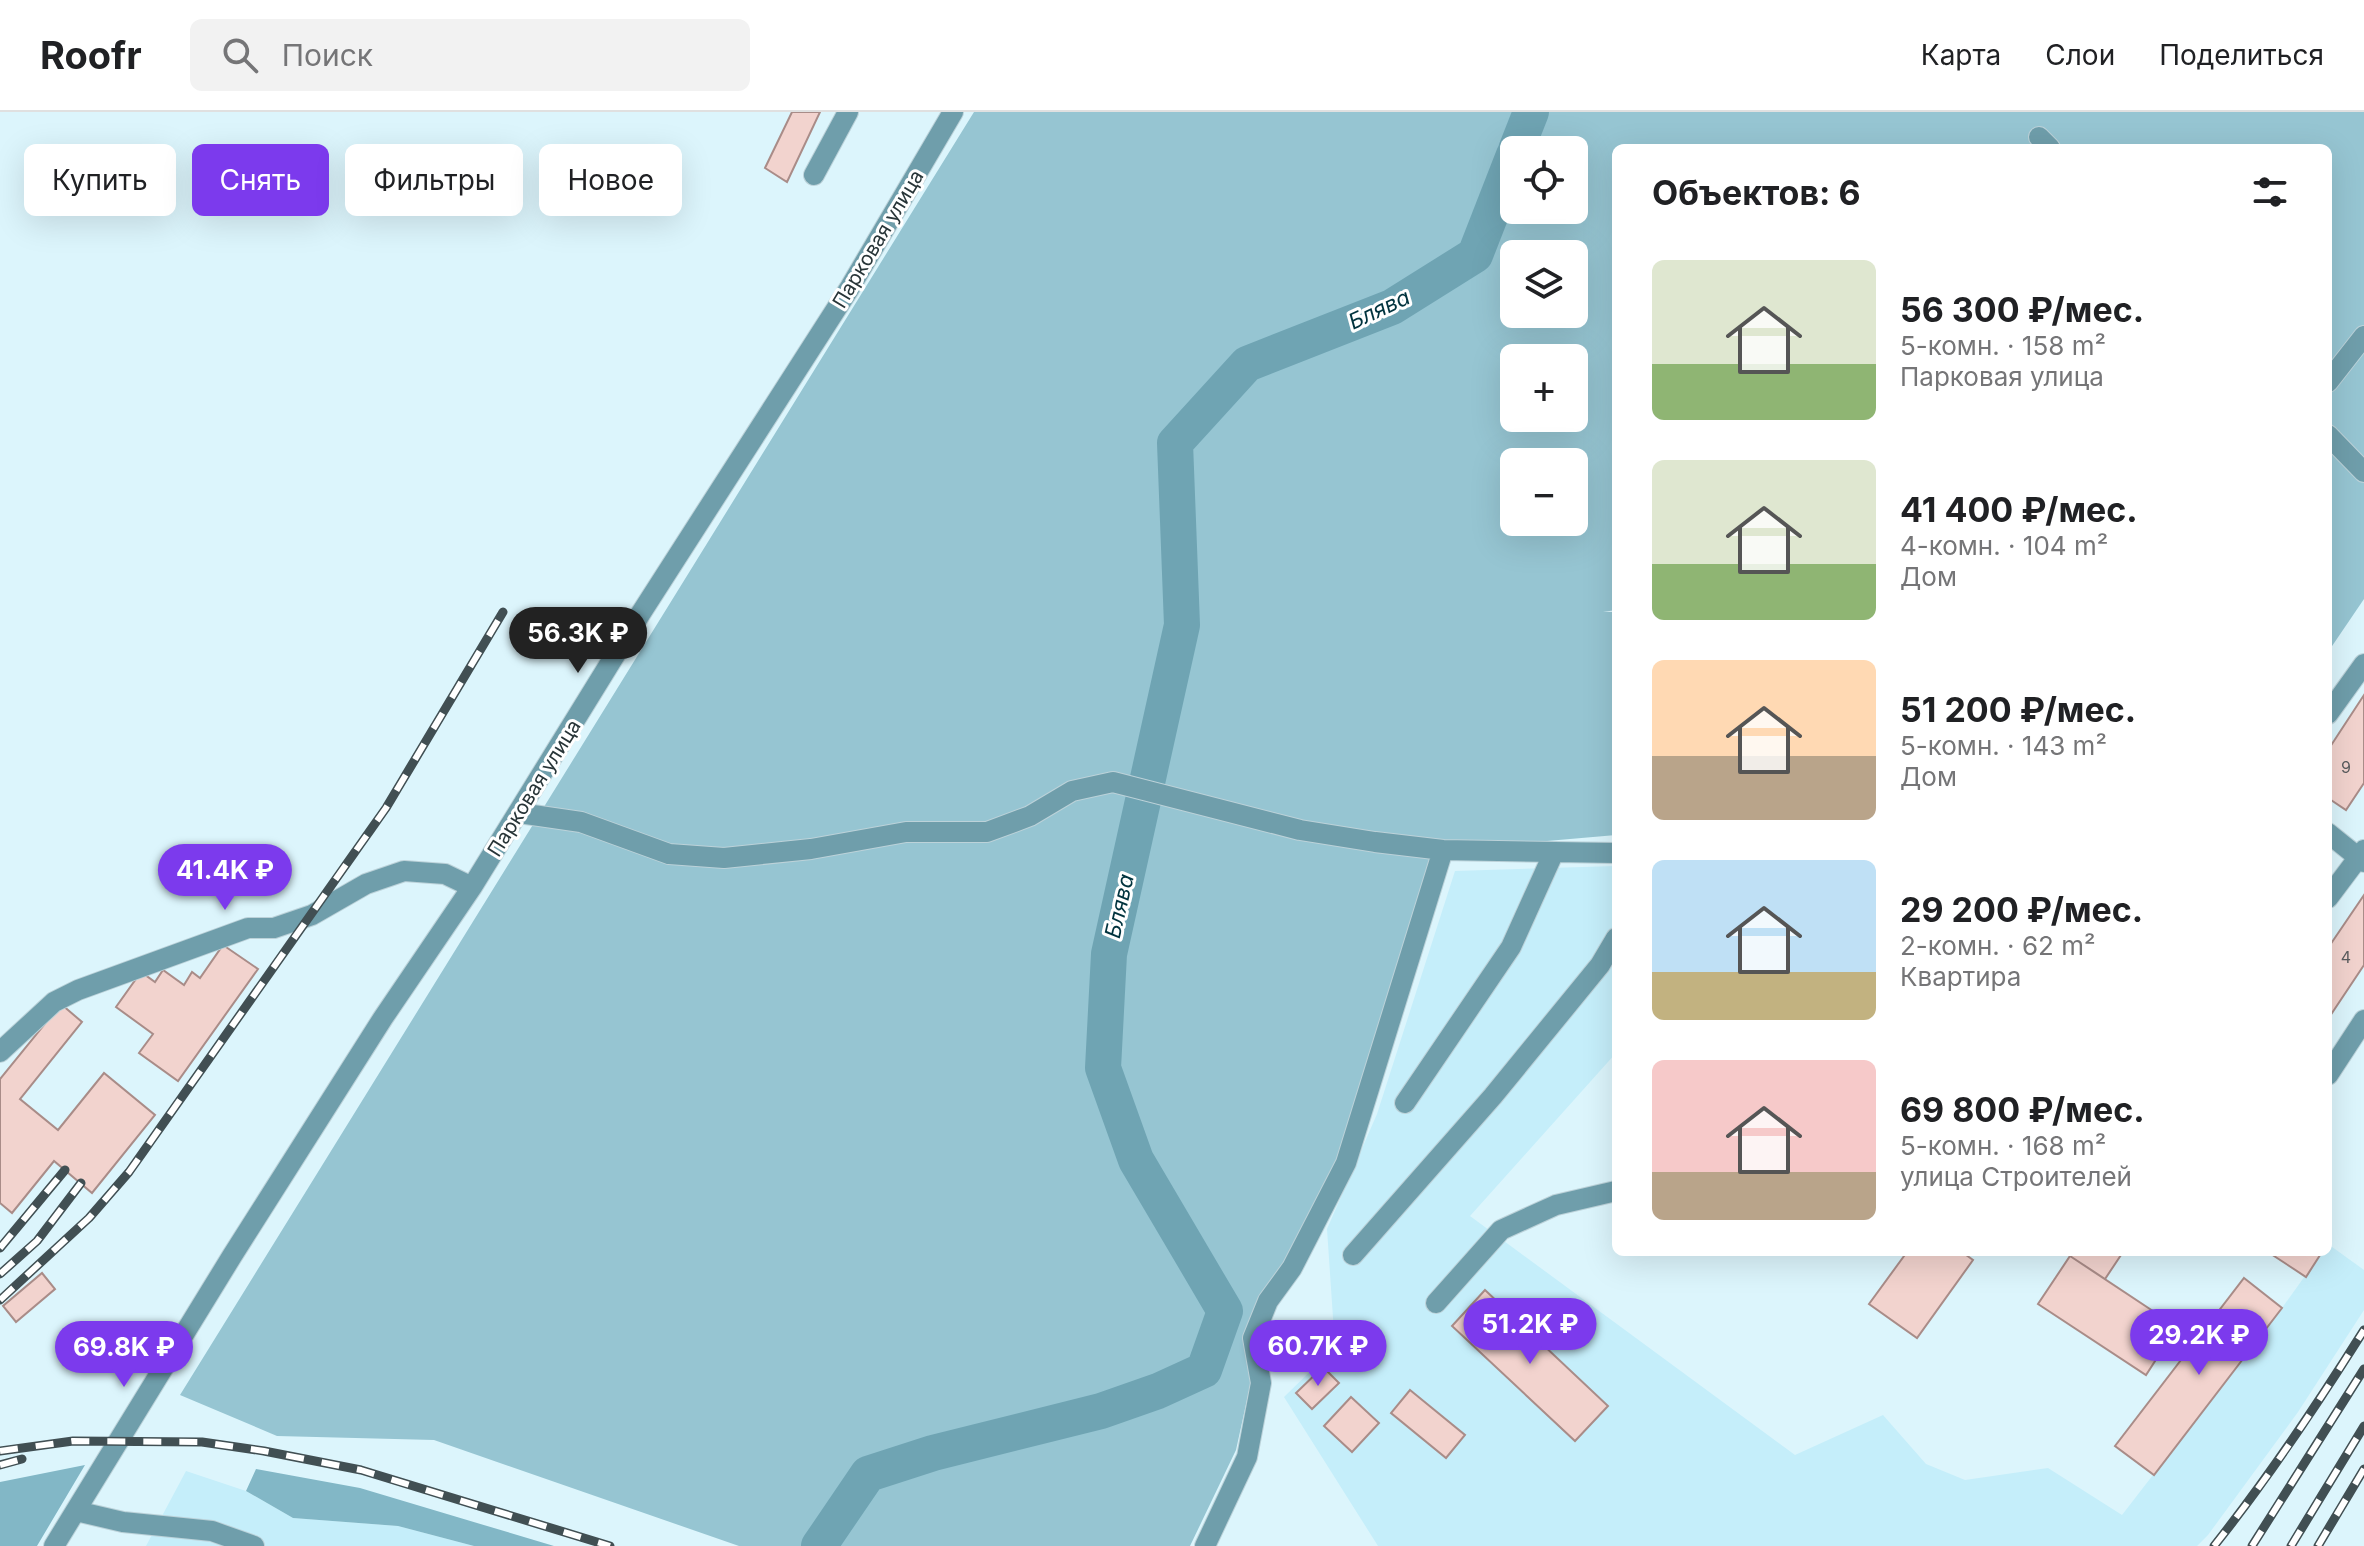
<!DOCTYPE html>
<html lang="ru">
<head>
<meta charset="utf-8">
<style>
	:root { --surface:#fff; --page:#f2f2f2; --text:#202124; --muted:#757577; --line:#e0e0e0; --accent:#7c3aed }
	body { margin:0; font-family:Inter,sans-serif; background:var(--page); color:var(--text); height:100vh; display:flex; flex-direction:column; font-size:30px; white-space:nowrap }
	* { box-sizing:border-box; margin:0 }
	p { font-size:26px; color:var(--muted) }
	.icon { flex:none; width:44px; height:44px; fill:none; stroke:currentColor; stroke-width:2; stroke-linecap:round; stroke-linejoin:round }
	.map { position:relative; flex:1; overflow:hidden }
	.panel { position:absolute; left:1612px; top:32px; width:720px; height:1112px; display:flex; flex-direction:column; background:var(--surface); border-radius:12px; box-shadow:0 8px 32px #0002 }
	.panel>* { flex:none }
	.hud { position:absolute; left:24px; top:32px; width:760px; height:72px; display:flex; gap:16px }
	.buttons { position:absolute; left:1500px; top:24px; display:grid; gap:16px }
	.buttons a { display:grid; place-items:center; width:88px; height:88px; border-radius:12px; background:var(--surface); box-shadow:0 8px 32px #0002; font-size:40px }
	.price { position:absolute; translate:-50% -68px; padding:0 18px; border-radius:28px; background:var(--accent); color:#fff; font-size:26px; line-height:52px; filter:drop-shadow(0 2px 4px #0008) }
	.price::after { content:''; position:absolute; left:50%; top:48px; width:24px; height:18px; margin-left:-12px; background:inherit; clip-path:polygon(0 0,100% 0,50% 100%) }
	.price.on { background:#222; color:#fff }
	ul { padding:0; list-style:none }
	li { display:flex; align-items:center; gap:24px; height:200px; padding:0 40px }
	li span { display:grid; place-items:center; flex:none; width:224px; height:160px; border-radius:12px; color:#555 }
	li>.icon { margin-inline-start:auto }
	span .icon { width:96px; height:96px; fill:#fffc; stroke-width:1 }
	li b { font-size:34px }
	h2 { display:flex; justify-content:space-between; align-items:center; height:96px; padding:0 40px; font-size:34px }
	.chip { padding:0 28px; border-radius:12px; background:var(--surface); box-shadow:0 8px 32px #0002; font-size:28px; line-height:72px }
	.chip.on { background:var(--accent); color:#fff }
	header { display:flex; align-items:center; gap:48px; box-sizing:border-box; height:112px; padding:0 40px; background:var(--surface); border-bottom:2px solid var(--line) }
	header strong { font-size:38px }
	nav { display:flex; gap:44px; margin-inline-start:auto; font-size:28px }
	.search { width:560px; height:72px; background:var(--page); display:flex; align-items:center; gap:20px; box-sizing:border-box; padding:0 28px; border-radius:12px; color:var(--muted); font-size:30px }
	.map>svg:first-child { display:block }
	.built { fill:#c5eefa }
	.green { fill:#96c5d2; fill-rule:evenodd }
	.forest { fill:#82b7c6 }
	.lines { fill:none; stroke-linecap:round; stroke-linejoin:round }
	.river { stroke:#6fa4b3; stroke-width:36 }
	.building { fill:#f2d3ce; stroke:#a98c88; stroke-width:2 }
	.minor-casing { stroke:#bcd2d9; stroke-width:22 }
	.minor { stroke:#6f9eab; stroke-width:20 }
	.rail-casing { stroke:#414f53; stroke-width:9 }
	.rail { stroke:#fff; stroke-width:6; stroke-dasharray:18; stroke-linecap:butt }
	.labels { text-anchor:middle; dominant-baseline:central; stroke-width:6; stroke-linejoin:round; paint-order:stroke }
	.number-label { font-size:16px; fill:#5a5c5e }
	.street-label { font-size:20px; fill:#283538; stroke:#fff }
	.water-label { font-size:22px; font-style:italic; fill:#00333e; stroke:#fff }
</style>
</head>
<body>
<header>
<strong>Roofr</strong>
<div class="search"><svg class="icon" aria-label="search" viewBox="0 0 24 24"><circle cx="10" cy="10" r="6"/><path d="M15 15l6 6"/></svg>Поиск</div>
<nav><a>Карта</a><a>Слои</a><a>Поделиться</a></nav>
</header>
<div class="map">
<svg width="2364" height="1434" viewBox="0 0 2364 1434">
	<rect width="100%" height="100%" fill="#dcf5fc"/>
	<path class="built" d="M 1616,754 L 1616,941 L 1470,1104 L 1795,1343 L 1883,1303 L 1926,1352 L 1965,1368 L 2048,1356 L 2122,1403 L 2282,1196 L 2322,1140 L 2328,1140 L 2328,1132 L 2364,1158 L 2364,1198 L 2298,1300 L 2208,1423 L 2197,1434 L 1378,1434 L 1284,1285 L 1335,1235 L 1327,1117 L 1377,1002 L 1455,759 Z
		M 186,1359 L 246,1379 L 293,1406 L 398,1414 L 474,1434 L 146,1434 Z"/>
	<path class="green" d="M 974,0 L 2364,0 L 2364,487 L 2328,540 L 2328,36 L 1616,36 L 1616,498 L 1603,500 L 1616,500 L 1616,723 L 1443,738 L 1346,1051 L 1246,1222 L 1252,1265 L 1236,1338 L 1190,1434 L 739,1434 L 434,1328 L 277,1324 L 180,1283 ZM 1514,38 L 1574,38 L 1574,98 L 1514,98 ZM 1514,142 L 1574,142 L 1574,202 L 1514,202 ZM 1514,246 L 1574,246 L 1574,306 L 1514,306 ZM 1514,350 L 1574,350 L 1574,410 L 1514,410 Z"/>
	<path class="forest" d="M 85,1353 L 37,1434 L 0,1434 L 0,1370 Z
		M 256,1357 L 360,1376 L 554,1434 L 474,1434 L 398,1414 L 293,1406 L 246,1379 Z"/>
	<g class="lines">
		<path class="river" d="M 1516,38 L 1531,0
			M 819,1434 L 868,1362 L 933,1341 L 1101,1299 L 1158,1279 L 1204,1258 L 1225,1199 L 1136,1048 L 1103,956 L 1109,842 L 1182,513 L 1175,331 L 1247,252 L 1392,195 L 1475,143 L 1514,43"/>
	</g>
	<path class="building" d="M 792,0 L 820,0 L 787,70 L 765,56 Z
		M 2364,583 L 2364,671 L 2346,698 L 2328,686 L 2328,638 Z
		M 2364,783 L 2364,853 L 2328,907 L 2328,836 Z
		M 223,833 L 258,857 L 178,969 L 139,941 L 153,922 L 116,895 L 141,860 L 155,870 L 163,858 L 184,873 L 192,860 L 200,866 Z
		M 61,892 L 82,910 L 20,987 L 58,1018 L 104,961 L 155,1003 L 92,1081 L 54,1049 L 12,1101 L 0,1091 L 0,967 Z
		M 1907,1140 L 1962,1140 L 1973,1148 L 1917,1226 L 1869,1192 Z
		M 2072,1140 L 2123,1140 L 2105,1167 L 2070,1144 Z
		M 2268,1140 L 2322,1140 L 2306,1165 Z
		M 2070,1144 L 2177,1215 L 2146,1263 L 2038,1192 Z
		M 42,1161 L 55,1177 L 16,1210 L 3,1194 Z
		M 2244,1166 L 2282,1196 L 2154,1363 L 2115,1334 Z
		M 1485,1178 L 1608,1294 L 1575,1329 L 1452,1214 Z
		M 1323,1255 L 1339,1271 L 1312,1297 L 1296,1281 Z
		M 1410,1278 L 1465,1323 L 1446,1346 L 1391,1301 Z
		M 1351,1285 L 1379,1311 L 1352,1340 L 1324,1314 Z"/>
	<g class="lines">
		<defs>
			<path id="minor" d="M 2039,25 L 2050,36
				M 814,63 L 848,0
				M 2328,270 L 2364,224
				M 2328,323 L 2364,360
				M 2328,602 L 2364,552
				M 519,701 L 581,710 L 669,742 L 724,746 L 811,737 L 906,720 L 987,720 L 1030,704 L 1072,679 L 1113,670 L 1300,718 L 1375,730 L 1443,738 L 1616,741
				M 2328,721 L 2364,750
				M 2328,786 L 2364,738
				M 0,940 L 54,890 L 78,878 L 248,816 L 274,816 L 312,803 L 366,772 L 404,759 L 445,762 L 472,775
				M 2328,963 L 2364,908
				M 1405,991 L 1511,835 L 1554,740
				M 1353,1143 L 1493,984 L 1600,853 L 1616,826
				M 1436,1191 L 1501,1118 L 1556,1093 L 1616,1079
				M 76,1399 L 123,1410 L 212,1419 L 254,1434
				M 54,1434 L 232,1144 L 383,906 L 472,775 L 641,501 L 849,177 L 953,0
				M 1205,1434 L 1247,1345 L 1261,1271 L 1253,1226 L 1268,1189 L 1292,1156 L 1346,1051 L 1443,738"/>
		</defs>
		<use href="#minor" class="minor-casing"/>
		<use href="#minor" class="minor"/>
		<defs>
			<path id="rail" d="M 0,1136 L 65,1058
				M 0,1162 L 37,1129 L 81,1071
				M 0,1188 L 89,1106 L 129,1060 L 386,696 L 503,500
				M 0,1339 L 73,1329 L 202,1330 L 264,1339 L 361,1358 L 610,1434
				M 0,1353 L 22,1347
				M 2214,1434 C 2269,1365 2317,1293 2364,1218
				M 2252,1434 L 2364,1257
				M 2291,1434 L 2364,1314
				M 2318,1434 L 2364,1357"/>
		</defs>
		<use href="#rail" class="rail-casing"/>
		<use href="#rail" class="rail"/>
	</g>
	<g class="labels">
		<g class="number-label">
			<text x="2346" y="655">9</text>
			<text x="2346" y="845">4</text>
		</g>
		<g class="street-label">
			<text transform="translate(878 127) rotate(-59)">Парковая улица</text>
			<text transform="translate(534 676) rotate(-58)">Парковая улица</text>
		</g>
		<g class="water-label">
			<text transform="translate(1379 197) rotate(-25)">Блява</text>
			<text transform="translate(1119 794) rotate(-77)">Блява</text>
		</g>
	</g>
</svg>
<div class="buttons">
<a><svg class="icon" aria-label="locate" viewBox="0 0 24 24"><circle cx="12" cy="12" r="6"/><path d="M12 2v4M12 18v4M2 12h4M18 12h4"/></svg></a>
<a><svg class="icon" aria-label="layers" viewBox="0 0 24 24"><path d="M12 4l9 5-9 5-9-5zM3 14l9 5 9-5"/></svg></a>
<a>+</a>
<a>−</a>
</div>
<b class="price on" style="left:578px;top:563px">56.3K ₽</b>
<b class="price" style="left:225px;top:800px">41.4K ₽</b>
<b class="price" style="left:1530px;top:1254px">51.2K ₽</b>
<b class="price" style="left:2199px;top:1265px">29.2K ₽</b>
<b class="price" style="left:1318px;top:1276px">60.7K ₽</b>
<b class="price" style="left:124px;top:1277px">69.8K ₽</b>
<div class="hud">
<a class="chip">Купить</a>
<a class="chip on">Снять</a>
<a class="chip">Фильтры</a>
<a class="chip">Новое</a>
</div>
<section class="panel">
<h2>Объектов: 6<svg class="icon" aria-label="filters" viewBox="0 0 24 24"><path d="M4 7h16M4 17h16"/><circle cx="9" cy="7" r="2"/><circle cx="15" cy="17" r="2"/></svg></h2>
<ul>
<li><span style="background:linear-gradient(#dfe7d0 65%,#8fb573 0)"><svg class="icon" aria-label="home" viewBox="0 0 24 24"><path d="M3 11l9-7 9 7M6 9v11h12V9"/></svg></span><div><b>56 300 ₽/мес.</b><p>5-комн. · 158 m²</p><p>Парковая улица</p></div></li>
<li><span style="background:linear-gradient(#dfe7d0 65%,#8fb573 0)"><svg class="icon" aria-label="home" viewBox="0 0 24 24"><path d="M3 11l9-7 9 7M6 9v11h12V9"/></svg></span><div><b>41 400 ₽/мес.</b><p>4-комн. · 104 m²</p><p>Дом</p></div></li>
<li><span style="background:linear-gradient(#ffd9b3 60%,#b9a48a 0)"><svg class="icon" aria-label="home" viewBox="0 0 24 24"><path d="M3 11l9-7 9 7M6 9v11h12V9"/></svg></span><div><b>51 200 ₽/мес.</b><p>5-комн. · 143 m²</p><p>Дом</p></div></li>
<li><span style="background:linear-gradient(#bfe0f5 70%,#c2b280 0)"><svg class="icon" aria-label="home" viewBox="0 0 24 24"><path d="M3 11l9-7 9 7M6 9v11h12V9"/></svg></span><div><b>29 200 ₽/мес.</b><p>2-комн. · 62 m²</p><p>Квартира</p></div></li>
<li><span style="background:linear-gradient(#f6c9c9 70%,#b9a48a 0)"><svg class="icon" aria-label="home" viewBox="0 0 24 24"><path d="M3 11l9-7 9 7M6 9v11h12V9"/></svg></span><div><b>69 800 ₽/мес.</b><p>5-комн. · 168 m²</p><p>улица Строителей</p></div></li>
</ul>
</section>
</div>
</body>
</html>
